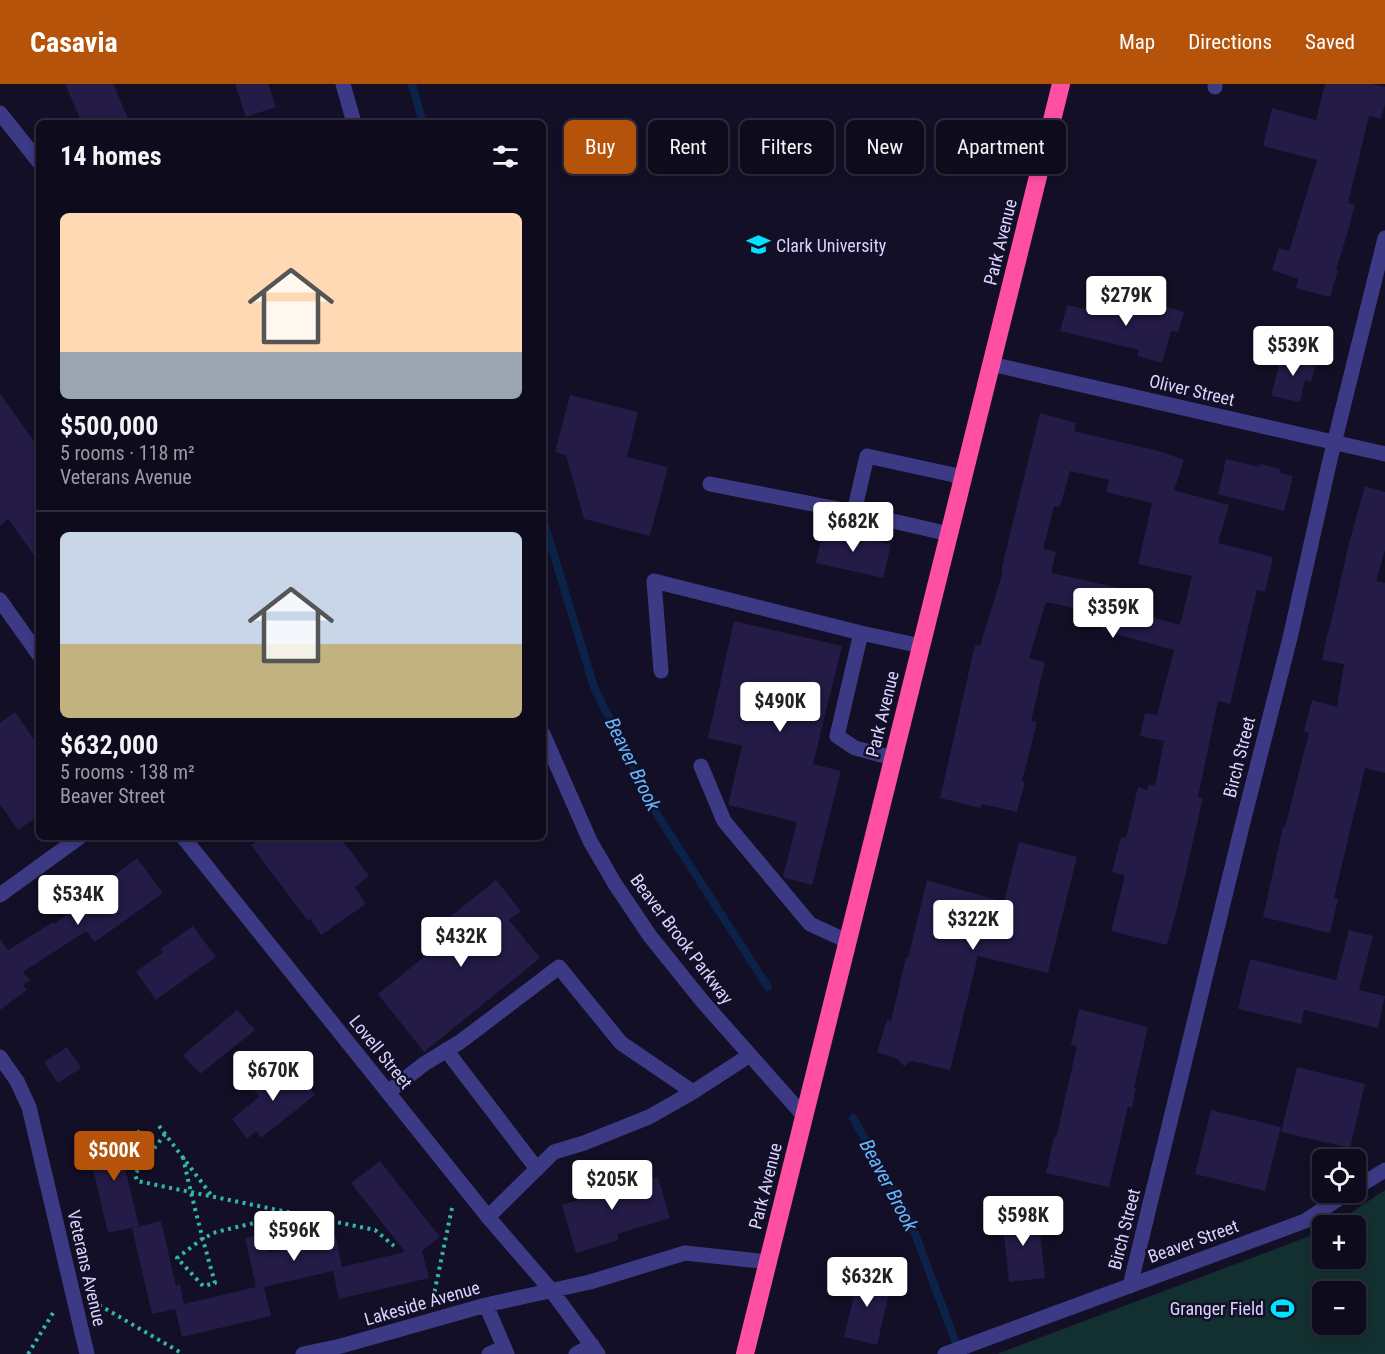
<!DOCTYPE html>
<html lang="en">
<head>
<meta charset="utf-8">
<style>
	:root { --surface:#0e0b1c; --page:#1c1929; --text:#f1f3f6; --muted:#9b9ba3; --line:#2e2b3b; --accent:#b45309 }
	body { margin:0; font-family:"Roboto Condensed",sans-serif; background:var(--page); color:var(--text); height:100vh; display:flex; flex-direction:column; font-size:22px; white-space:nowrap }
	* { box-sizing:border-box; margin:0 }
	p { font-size:20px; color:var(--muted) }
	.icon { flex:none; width:33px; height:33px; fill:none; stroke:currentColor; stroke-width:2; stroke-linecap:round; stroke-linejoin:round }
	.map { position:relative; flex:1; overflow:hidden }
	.drawer { position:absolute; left:36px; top:36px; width:510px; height:720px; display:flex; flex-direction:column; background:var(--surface); border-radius:9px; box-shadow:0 3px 9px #0003,0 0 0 2px var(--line) }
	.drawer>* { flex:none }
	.top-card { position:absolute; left:564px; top:36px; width:570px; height:54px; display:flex; gap:12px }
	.controls { position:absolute; left:1312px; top:1065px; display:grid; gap:12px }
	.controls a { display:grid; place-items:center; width:54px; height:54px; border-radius:9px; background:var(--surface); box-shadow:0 3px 9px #0003,0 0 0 2px var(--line); font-size:30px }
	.price { position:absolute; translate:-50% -51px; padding:0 14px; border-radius:6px; background:#fff; color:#222; font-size:20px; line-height:39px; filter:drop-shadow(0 2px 3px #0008) }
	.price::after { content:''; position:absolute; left:50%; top:36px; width:18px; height:14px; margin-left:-9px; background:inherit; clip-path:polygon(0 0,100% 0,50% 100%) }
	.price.active { background:var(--accent); color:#fff }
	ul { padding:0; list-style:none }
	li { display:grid; align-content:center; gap:12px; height:318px; padding:0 24px }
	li+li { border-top:2px solid var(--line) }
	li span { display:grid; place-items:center; height:186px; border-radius:9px; color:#555 }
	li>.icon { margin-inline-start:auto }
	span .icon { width:108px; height:108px; fill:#fffc; stroke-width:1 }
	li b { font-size:26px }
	h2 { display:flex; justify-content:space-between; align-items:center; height:72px; padding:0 24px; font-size:26px }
	.pill { padding:0 21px; border-radius:9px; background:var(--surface); box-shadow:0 3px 9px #0003,0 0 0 2px var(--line); font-size:21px; line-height:54px }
	.pill.active { background:var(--accent); color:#fff }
	header { display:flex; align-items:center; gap:36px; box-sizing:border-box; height:84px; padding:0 30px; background:var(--accent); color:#fff }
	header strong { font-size:28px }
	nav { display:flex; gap:33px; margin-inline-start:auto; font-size:21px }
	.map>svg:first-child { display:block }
	.green { fill:#12302f; fill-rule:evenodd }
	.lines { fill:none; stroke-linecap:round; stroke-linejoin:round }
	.stream { stroke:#0c2248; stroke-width:8 }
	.building { fill:#241b47; fill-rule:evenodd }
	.path { stroke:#2fb8b0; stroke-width:4; stroke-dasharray:3 4.5; stroke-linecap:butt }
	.minor { stroke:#3d3a85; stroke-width:15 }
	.highway { stroke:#ff4fa3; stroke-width:18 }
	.labels { text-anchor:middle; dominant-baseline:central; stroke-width:5; stroke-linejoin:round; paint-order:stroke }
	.street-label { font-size:18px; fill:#d9d4ff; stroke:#130f26 }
	.poi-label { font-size:18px; fill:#d9d4ff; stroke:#130f26; text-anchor:start }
	.water-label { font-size:20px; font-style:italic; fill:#62b6ff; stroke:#130f26 }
</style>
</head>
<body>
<header>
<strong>Casavia</strong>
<nav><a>Map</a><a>Directions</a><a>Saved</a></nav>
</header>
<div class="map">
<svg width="1385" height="1270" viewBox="0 0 1385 1270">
	<rect width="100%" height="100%" fill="#130f26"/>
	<path class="green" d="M 1385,1106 L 1385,1270 L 997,1270 L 1323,1147 L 1323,1174 L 1356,1174 L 1356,1142 L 1332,1141 ZM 1323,1208 L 1356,1208 L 1356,1240 L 1323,1240 Z"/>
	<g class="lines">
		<path class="stream" d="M 412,0 L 423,39
			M 543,435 L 594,603 L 658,732 L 768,903
			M 853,1034 L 908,1131 L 959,1267"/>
	</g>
	<path class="building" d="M 65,0 L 113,0 L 130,39 L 82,39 Z
		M 235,0 L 268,0 L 276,23 L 246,33 Z
		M 1325,0 L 1372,0 L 1385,3 L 1385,20 L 1381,35 L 1369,32 L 1348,119 L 1355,121 L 1351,134 L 1352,134 L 1336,186 L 1338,186 L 1330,213 L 1296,204 L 1298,195 L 1272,186 L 1279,164 L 1289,167 L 1317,76 L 1263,62 L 1272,24 L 1316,36 Z
		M 1147,217 L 1184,228 L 1178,248 L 1171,247 L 1162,279 L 1137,272 L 1139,266 L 1060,247 L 1067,221 L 1085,225 L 1087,219 L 1143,232 Z
		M 1282,269 L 1317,277 L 1311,298 L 1305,296 L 1300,318 L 1271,312 Z
		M 0,310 L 39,364 L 39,478 L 8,435 L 0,442 Z
		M 570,311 L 638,328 L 627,373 L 668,383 L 650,452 L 584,435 L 566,371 L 555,368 Z
		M 1040,329 L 1076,339 L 1074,347 L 1162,368 L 1184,376 L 1174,406 L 1229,421 L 1218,459 L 1273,473 L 1265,508 L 1257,506 L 1230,620 L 1218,617 L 1198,713 L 1203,714 L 1182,805 L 1167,861 L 1111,847 L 1125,791 L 1112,788 L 1121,753 L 1126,754 L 1138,703 L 1147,706 L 1148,701 L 1155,702 L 1164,657 L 1140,652 L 1145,629 L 1157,631 L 1174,566 L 1101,546 L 1106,531 L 1046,518 L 1029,574 L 1045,578 L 1031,637 L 1037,638 L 1022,697 L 1025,698 L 1017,728 L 982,720 L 980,724 L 940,714 L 975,561 L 980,562 L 1003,487 L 1001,487 ZM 1070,387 L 1109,396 L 1106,408 L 1152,419 L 1138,480 L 1192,492 L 1180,541 L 1116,523 L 1120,504 L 1051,489 L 1056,468 L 1043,465 L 1054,422 L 1060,423 Z
		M 1226,375 L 1259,383 L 1260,380 L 1280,385 L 1279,389 L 1293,392 L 1284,427 L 1218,410 Z
		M 1365,402 L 1385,408 L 1385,466 L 1376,497 L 1385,499 L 1385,689 L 1365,684 L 1334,814 L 1338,815 L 1330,849 L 1263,833 L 1283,743 L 1285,743 L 1309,649 L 1304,647 L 1312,616 L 1337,623 L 1344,580 L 1322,576 L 1328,547 L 1329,547 L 1349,459 Z
		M 823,445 L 891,460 L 883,494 L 816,479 Z
		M 734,537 L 842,562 L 813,680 L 841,687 L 812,801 L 785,794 L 783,792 L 797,738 L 728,721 L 742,662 L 708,654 Z
		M 15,628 L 39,663 L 39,731 L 18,746 L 0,720 L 0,639 Z
		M 263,753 L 340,753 L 369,792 L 355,803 L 366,820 L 321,851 L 310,835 L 308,837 L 251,761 Z
		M 1019,758 L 1077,773 L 1048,889 L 978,872 L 950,986 L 912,977 L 904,982 L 897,975 L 877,968 L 887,936 L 891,937 L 906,873 L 908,874 L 927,796 L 1004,818 Z
		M 137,774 L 163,809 L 95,858 L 86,847 L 23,888 L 30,896 L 23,901 L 27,906 L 0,926 L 0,855 L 8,866 L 53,838 L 54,840 L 107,801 L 105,798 Z
		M 496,796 L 521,827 L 509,836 L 540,874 L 424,968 L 378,910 L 434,865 L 428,858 L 435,852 L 431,848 Z
		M 193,842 L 216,873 L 156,916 L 136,888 L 163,868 L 160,865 Z
		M 1349,846 L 1373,852 L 1359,906 L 1385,912 L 1378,944 L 1304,926 L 1301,940 L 1238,925 L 1250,875 L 1336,896 Z
		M 1079,925 L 1148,943 L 1134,1004 L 1136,1004 L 1132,1024 L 1128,1023 L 1109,1103 L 1046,1089 L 1054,1053 L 1056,1054 L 1077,962 L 1071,961 Z
		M 237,926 L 255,946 L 200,990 L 183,971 Z
		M 67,963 L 81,984 L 58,999 L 44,978 Z
		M 293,983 L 315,1011 L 261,1054 L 256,1047 L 247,1055 L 232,1035 L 259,1013 L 249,1000 L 267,986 L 276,997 Z
		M 1297,983 L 1365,1000 L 1350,1064 L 1281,1048 Z
		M 1211,1026 L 1281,1043 L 1265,1107 L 1195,1090 Z
		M 126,1050 L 131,1070 L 122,1072 L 139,1142 L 108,1149 L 87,1059 Z
		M 380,1077 L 440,1153 L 422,1167 L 429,1194 L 339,1215 L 333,1187 L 264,1203 L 271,1232 L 182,1253 L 175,1225 L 152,1230 L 132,1144 L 161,1137 L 176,1202 L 180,1200 L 184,1220 L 256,1203 L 245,1154 L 265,1149 L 269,1168 L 336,1153 L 342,1183 L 405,1168 L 351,1099 Z
		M 593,1088 L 600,1110 L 658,1093 L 670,1134 L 617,1150 L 619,1156 L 576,1169 L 562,1121 L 578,1116 L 572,1094 Z
		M 1038,1129 L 1045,1194 L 1009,1198 L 1002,1132 Z
		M 859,1189 L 892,1197 L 877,1261 L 844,1253 L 854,1212 L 848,1210 L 852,1191 L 859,1193 Z"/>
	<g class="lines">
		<path class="path" d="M 159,1042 L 212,1112
			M 137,1047 L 154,1063
			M 165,1050 L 135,1090 L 137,1097 L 375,1146 L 394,1162
			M 183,1073 C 192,1115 203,1157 215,1199 L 203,1202 L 177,1174 L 202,1155 L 216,1148 L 292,1130
			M 433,1215 L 452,1124
			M 99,1221 L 183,1270
			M 28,1270 L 53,1229"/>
		<path class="minor" d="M 343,0 L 354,39
			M 1215,3 L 1215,0
			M 0,29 L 39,78
			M 991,280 L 1385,370
			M 710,400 L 854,428
			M 949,450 L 854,428 L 867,372 L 963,393
			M 0,516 L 39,571
			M 861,549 L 837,652 L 855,664 L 893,674
			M 661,587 L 654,497 L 861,549 L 921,562
			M 543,650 L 590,757 L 615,800 L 650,852 L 703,918 L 804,1032
			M 701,682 L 724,737 L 810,840 L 847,857
			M 183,753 L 488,1133 L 551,1206 L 598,1270
			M 0,811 L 80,753
			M 446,966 L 537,1085
			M 0,973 L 17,997 L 29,1023 L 87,1270
			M 388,1008 L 424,980 L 460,958 L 559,883 L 621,959 L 693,1008 L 750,971
			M 1356,1104 L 1385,1086
			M 488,1133 L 554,1068 L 584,1059 L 649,1033 L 693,1008
			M 1130,1202 L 1242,742 L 1290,554 L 1329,380 L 1385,154
			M 486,1221 L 507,1270
			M 303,1270 L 341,1262 L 486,1221 L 590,1198 L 685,1169 L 768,1178
			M 489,1270 L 504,1264
			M 576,1270 L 592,1261
			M 945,1270 L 1305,1137 L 1349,1108"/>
		<path class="highway" d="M 745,1270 L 1061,0"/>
	</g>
	<defs>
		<symbol id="university-bare" viewBox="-9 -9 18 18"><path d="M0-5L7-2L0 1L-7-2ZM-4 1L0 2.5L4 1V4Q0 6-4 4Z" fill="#00e5ff" stroke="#130f26" stroke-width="2.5" paint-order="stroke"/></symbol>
		<symbol id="stadium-bare" viewBox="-9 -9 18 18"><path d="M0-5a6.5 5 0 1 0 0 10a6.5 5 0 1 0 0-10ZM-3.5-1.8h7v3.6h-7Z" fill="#00e5ff" stroke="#130f26" stroke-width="2.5" paint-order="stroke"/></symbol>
	</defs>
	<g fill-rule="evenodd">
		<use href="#university-bare" x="742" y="144" width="33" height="33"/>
		<use href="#stadium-bare" x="1266" y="1208" width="33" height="33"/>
	</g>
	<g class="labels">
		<g class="street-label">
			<text transform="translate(1000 158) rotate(-76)">Park Avenue</text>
			<text transform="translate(1192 306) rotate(13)">Oliver Street</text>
			<text transform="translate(882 630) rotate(-76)">Park Avenue</text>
			<text transform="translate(1239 673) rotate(-76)">Birch Street</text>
			<text transform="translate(682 855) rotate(53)">Beaver Brook Parkway</text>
			<text transform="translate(381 968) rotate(51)">Lovell Street</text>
			<text transform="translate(765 1102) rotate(-76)">Park Avenue</text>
			<text transform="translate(1124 1145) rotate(-76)">Birch Street</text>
			<text transform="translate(1193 1157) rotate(-20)">Beaver Street</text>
			<text transform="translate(87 1184) rotate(77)">Veterans Avenue</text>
			<text transform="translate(422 1219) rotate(-16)">Lakeside Avenue</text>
		</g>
		<g class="poi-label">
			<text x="776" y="161">Clark University</text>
			<text x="1264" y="1224" text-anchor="end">Granger Field</text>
		</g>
		<g class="water-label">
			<text transform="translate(633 680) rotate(64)">Beaver Brook</text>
			<text transform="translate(889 1101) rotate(62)">Beaver Brook</text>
		</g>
	</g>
</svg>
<div class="controls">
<a><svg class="icon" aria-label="locate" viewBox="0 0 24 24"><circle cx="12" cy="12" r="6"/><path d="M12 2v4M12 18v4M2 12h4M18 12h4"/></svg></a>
<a>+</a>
<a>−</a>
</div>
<b class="price" style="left:1126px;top:243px">$279K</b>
<b class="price" style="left:1293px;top:293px">$539K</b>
<b class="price" style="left:853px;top:469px">$682K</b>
<b class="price" style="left:1113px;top:555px">$359K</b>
<b class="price" style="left:780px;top:649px">$490K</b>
<b class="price" style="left:78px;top:842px">$534K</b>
<b class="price" style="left:973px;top:867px">$322K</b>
<b class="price" style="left:461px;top:884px">$432K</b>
<b class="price" style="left:273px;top:1018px">$670K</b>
<b class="price active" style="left:114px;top:1098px">$500K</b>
<b class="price" style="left:612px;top:1127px">$205K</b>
<b class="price" style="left:1023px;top:1163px">$598K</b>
<b class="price" style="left:294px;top:1178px">$596K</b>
<b class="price" style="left:867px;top:1224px">$632K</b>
<div class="top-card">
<a class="pill active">Buy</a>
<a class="pill">Rent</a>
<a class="pill">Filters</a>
<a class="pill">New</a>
<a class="pill">Apartment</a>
</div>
<section class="drawer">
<h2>14 homes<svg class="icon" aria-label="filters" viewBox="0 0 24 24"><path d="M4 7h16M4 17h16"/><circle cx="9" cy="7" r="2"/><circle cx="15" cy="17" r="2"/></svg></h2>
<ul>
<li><span style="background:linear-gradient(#ffd9b3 75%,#9aa5b1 0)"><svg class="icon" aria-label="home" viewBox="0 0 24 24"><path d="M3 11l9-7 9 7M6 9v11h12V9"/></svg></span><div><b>$500,000</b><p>5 rooms · 118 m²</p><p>Veterans Avenue</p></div></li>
<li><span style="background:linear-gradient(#c9d6e8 60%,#c2b280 0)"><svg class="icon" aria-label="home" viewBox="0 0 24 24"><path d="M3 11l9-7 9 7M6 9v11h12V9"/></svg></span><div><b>$632,000</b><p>5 rooms · 138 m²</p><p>Beaver Street</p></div></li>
</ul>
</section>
</div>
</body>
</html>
